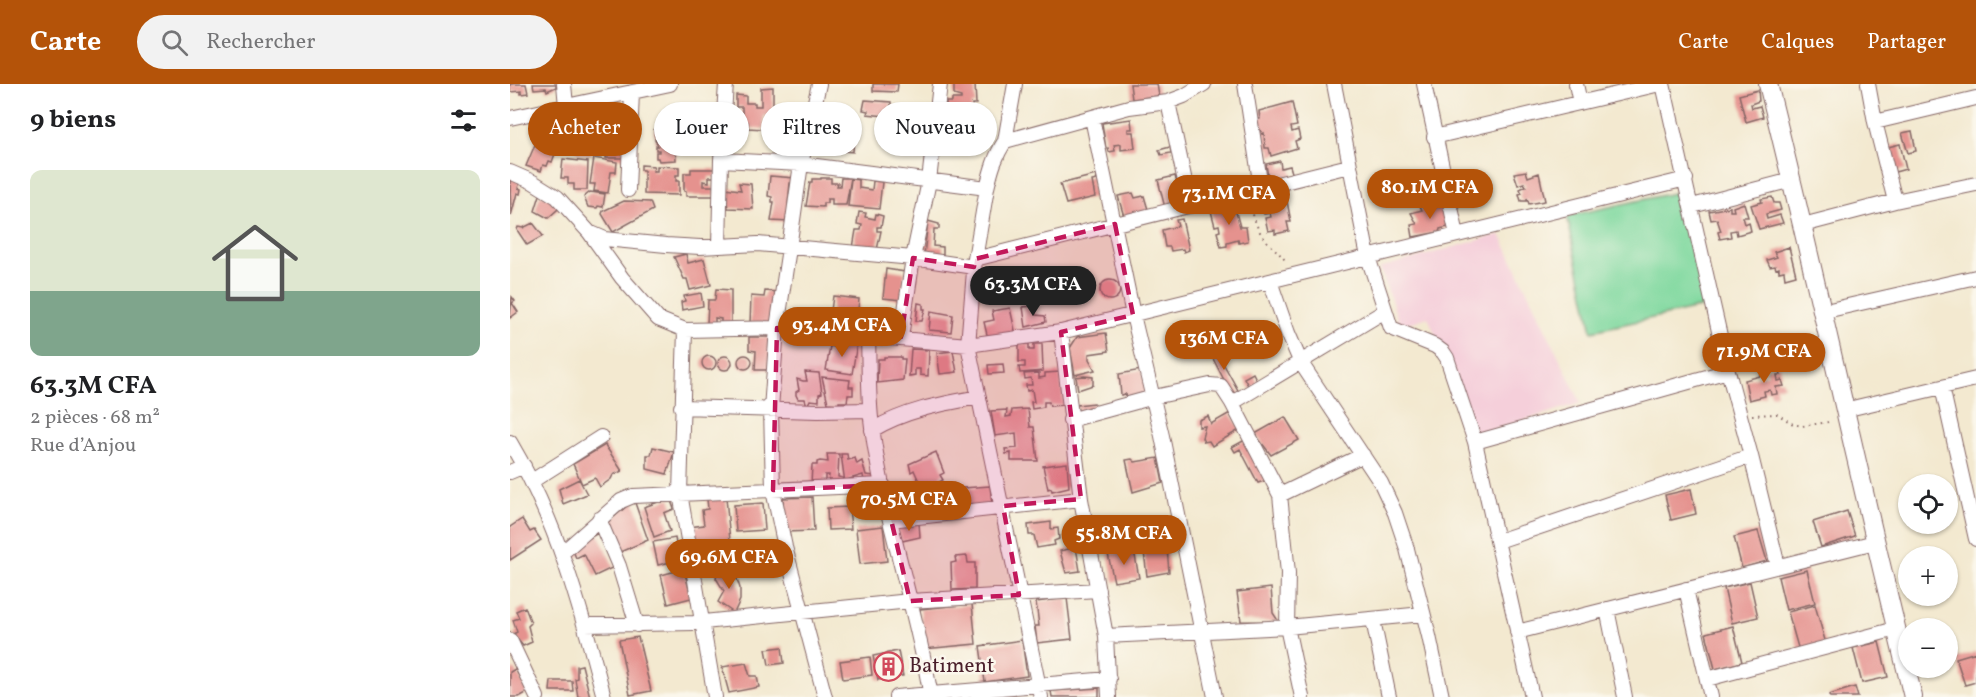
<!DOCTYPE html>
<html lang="fr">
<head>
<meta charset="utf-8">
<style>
	:root { --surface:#fff; --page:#f2f2f2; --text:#202124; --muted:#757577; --line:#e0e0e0; --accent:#b45309 }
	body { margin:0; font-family:Vollkorn,serif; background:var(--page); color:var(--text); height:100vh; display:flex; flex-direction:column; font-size:22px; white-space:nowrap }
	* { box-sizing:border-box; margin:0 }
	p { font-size:20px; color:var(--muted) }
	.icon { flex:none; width:33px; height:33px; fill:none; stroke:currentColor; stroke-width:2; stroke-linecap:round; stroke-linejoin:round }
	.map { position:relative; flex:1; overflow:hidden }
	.sheet { display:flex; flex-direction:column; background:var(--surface); width:510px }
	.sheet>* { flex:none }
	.hud { position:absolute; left:18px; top:18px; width:570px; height:54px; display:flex; gap:12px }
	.tools { position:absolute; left:1388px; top:390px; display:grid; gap:12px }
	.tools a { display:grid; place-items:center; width:60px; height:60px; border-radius:50%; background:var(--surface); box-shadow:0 2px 4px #0004; font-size:30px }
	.price { position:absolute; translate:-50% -51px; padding:0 14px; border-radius:21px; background:var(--accent); color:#fff; font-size:20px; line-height:39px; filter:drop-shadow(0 2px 3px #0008) }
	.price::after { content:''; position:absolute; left:50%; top:36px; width:18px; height:14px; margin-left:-9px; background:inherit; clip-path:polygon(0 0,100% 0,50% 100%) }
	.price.selected { background:#222; color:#fff }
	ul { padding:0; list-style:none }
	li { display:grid; align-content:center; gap:12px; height:318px; padding:0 30px }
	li+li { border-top:2px solid var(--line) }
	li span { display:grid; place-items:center; height:186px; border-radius:12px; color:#555 }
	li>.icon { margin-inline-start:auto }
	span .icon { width:108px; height:108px; fill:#fffc; stroke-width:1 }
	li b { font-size:26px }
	h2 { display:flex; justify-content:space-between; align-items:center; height:72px; padding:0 30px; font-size:26px }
	.pill { padding:0 21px; border-radius:27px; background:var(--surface); box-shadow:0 2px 4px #0004; font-size:21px; line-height:54px }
	.pill.selected { background:var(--accent); color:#fff }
	header { display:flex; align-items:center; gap:36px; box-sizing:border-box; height:84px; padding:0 30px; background:var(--accent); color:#fff }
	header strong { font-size:28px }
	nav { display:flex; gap:33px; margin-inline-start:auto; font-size:21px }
	.search { width:420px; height:54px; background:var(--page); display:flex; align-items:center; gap:15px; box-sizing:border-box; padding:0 21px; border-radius:33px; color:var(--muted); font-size:22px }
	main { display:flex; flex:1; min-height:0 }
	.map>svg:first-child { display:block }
	.built { fill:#f5cfda }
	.green { fill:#7ed89e; stroke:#647c64; stroke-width:1.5 }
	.building { fill:#e5928e }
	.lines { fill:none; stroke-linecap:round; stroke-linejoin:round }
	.street-casing { stroke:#856665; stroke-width:16 }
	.secondary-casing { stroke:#856665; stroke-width:20 }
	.path { stroke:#856665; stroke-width:2; stroke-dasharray:1.5 4.5; stroke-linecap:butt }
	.street { stroke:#fff; stroke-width:14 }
	.secondary { stroke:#fff; stroke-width:18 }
	.marked { fill:#c2185b; fill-opacity:0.2; stroke:#c2185b; stroke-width:4.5; stroke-dasharray:12 8; stroke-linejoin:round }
	.labels { text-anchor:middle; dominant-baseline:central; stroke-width:5; stroke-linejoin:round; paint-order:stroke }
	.poi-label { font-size:21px; fill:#4a1f2b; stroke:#fbf7ec; text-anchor:start }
</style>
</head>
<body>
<header>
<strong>Carte</strong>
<div class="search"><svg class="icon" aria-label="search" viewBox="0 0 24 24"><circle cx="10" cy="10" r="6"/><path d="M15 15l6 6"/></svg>Rechercher</div>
<nav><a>Carte</a><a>Calques</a><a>Partager</a></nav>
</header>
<main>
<section class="sheet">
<h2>9 biens<svg class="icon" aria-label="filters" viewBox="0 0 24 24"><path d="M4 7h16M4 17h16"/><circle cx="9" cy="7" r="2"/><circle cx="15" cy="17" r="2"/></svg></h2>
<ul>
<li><span style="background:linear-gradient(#dfe7d0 65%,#7fa58c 0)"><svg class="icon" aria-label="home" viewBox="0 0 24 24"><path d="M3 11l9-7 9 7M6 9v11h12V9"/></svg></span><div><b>63.3M CFA</b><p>2 pièces · 68 m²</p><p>Rue d’Anjou</p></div></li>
</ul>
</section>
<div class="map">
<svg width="1466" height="613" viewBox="0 0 1466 613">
	<rect width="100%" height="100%" fill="#fbf7ec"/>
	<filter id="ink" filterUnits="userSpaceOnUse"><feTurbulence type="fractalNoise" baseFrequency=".0167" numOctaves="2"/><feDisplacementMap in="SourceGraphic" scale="12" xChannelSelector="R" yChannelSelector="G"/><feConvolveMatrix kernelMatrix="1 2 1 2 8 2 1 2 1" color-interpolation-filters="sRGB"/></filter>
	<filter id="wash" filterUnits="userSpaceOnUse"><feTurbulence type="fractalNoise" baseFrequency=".008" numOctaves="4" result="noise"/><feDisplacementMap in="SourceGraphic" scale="24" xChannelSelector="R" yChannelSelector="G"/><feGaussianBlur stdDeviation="1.35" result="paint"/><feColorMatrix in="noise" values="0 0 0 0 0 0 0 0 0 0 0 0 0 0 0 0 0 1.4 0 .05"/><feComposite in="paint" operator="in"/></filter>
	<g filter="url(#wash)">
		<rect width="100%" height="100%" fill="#f3e9d0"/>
		<path class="built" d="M 990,150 L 1071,319 L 966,351 L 918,233 L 890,242 L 870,184 Z"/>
		<path class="green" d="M 1173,107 L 1198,222 L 1082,247 L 1057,132 Z"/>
		<g id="blocks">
			<path class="building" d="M 0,0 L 16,0 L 18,9 L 11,10 L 11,7 L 0,8 Z
				M 23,0 L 46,0 L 46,3 L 37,7 L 36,4 L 24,5 Z
				M 363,0 L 388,0 L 387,8 L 363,7 Z
				M 444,0 L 465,0 L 466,20 L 462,20 L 462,29 L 436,27 L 436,18 L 442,18 L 442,15 L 451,15 L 451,13 L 444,11 Z
				M 620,0 L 647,0 L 649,12 L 622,15 Z
				M 263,3 L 263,32 L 254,32 L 254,45 L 238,44 L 238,38 L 232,38 L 232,23 L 226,23 L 226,11 L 236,12 L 236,19 L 245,19 L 245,22 L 251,22 L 251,4 Z
				M 1248,6 L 1249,17 L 1241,20 L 1242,24 L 1250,22 L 1253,33 L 1236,38 L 1229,11 Z
				M 355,16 L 381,18 L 381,29 L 375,28 L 375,32 L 357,30 L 358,27 L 353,26 Z
				M 782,18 L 787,42 L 781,43 L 782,48 L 788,46 L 790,55 L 785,57 L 787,64 L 761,72 L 759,64 L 755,64 L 754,49 L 752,50 L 746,36 L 750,35 L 749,27 Z
				M 621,35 L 622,45 L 618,45 L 618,48 L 623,48 L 625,64 L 611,66 L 611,60 L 604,61 L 605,67 L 599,68 L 598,64 L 596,65 L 592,39 Z
				M 441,44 L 471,48 L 470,52 L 465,52 L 463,68 L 454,67 L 455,63 L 450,62 L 449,66 L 435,64 L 436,57 L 437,57 L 436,49 Z
				M 144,45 L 164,45 L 166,76 L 149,77 L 148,74 L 146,74 L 146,68 L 149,68 L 149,66 L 146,66 L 146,62 L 148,62 L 145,55 L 148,54 L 148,52 L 145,52 Z
				M 1402,47 L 1406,67 L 1398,69 L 1392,49 Z
				M 97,49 L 117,50 L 116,74 L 96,74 Z
				M 327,49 L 344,50 L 343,68 L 325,66 Z
				M 27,56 L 46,63 L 44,66 L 46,67 L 42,78 L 39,77 L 37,82 L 33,81 L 31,87 L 16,82 Z
				M 81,57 L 81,71 L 66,69 L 66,58 Z
				M 1390,60 L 1396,85 L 1385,88 L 1378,63 Z
				M 660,63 L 661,69 L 651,71 L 649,66 Z
				M 84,74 L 107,78 L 106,88 L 101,88 L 98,109 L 84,107 L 85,100 L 80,100 Z
				M 53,75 L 78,78 L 77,106 L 64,106 L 64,100 L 58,100 L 58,94 L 51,94 Z
				M 770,77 L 771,84 L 780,82 L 783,92 L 759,99 L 756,80 Z
				M 131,81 L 144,82 L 143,87 L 147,87 L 147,82 L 169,83 L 169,91 L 166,91 L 166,97 L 169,97 L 169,111 L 134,110 L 134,86 L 131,86 Z
				M 181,85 L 206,85 L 206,93 L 199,93 L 199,98 L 193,97 L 193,102 L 203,102 L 205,112 L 176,112 L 176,107 L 174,107 L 174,89 L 181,89 Z
				M 1016,87 L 1018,93 L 1029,89 L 1035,117 L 1019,120 L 1017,114 L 1017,117 L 1011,117 L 1009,110 L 1012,109 L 1010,105 L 1016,102 L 1014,99 L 1008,101 L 1004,89 Z
				M 3,90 L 11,93 L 8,104 L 11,105 L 10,110 L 7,109 L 1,132 L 0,98 Z
				M 586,91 L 587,96 L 582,97 L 585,113 L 556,120 L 550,100 Z
				M 260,92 L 285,94 L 285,99 L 280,99 L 278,120 L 282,120 L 280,138 L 261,137 L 264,118 L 262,118 L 262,113 L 258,112 Z
				M 665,92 L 672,119 L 655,124 L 648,96 Z
				M 311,94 L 321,94 L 321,99 L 328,99 L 327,102 L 330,102 L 331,94 L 341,94 L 336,121 L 322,121 L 322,115 L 317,115 L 317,119 L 313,119 L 313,123 L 296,122 L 300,98 L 302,98 L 302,95 L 311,95 Z
				M 341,95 L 349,96 L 349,104 L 362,106 L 363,97 L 372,98 L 369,125 L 338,122 Z
				M 229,99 L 241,100 L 243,125 L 218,124 L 215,104 L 231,106 Z
				M 80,108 L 95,110 L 93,123 L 88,122 L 87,124 L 78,123 L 74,113 Z
				M 623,109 L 625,114 L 634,112 L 639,129 L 615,136 L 608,112 Z
				M 30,111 L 52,113 L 48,125 L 38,134 L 25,127 Z
				M 764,111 L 766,119 L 777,117 L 781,138 L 777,138 L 779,147 L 765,150 L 765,146 L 758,147 L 755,134 L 761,133 L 760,129 L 754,130 L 751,114 Z
				M 1262,113 L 1264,119 L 1269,119 L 1271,126 L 1256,130 L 1257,135 L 1270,131 L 1273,139 L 1249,145 L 1241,121 L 1252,118 L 1251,115 Z
				M 114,117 L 140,118 L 143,126 L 103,148 L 92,130 L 93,127 Z
				M 925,119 L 925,123 L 933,121 L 937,124 L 939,138 L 938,143 L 930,145 L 929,148 L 903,153 L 901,141 L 907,140 L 901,129 L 912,126 L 910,122 Z
				M 1234,119 L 1238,133 L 1233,133 L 1235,140 L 1239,138 L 1241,147 L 1227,151 L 1226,146 L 1220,147 L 1221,153 L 1210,155 L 1208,148 L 1211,147 L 1207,135 L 1201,136 L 1199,127 L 1220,123 L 1220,127 L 1224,127 L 1223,123 Z
				M 724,121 L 730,143 L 736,143 L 738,157 L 729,159 L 728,156 L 717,159 L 717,162 L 711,163 L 707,148 L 710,147 L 709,141 L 705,142 L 701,127 Z
				M 349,128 L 356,129 L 355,133 L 365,135 L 366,130 L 373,132 L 371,143 L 367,143 L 367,147 L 371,147 L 367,166 L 343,164 L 346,146 L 351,146 L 352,141 L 347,140 Z
				M 672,135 L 679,166 L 674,168 L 673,165 L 661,167 L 660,163 L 655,163 L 652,146 L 668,142 L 666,136 Z
				M 418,137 L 429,140 L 429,145 L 424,145 L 423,162 L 433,163 L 433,173 L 414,171 Z
				M 23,139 L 33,152 L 17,161 L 7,146 L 8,143 L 13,144 Z
				M 1279,163 L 1286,191 L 1275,194 L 1274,187 L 1269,188 L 1269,184 L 1266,185 L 1265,182 L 1260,183 L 1257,176 L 1267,173 L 1264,168 Z
				M 176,170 L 178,179 L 194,175 L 201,201 L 180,206 L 177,195 L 174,195 L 164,173 Z
				M 376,185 L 395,188 L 392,216 L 373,214 Z
				M590 206a10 10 0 1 1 20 0a10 10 0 1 1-20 0Z
				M 206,205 L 221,206 L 221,240 L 211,241 L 211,235 L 205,234 L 205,241 L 197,241 L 198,216 L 205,216 Z
				M 255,207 L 268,208 L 263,240 L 240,240 L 241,212 L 254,213 Z
				M 191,209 L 193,222 L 172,226 L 171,218 L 175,217 L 174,212 Z
				M 323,212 L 349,215 L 347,237 L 320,234 Z
				M 2,213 L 5,217 L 2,219 L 8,228 L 0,234 Z
				M 408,219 L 413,220 L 413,225 L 415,225 L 412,237 L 406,237 Z
				M 523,222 L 526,231 L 535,232 L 536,238 L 516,243 L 513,223 Z
				M 500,224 L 506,251 L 478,255 L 474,238 L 484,236 L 482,227 Z
				M 421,227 L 443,231 L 441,248 L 419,246 Z
				M 596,249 L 599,267 L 579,270 L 579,275 L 585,286 L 565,291 L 560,264 L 567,253 Z
				M 239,253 L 261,253 L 261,286 L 245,286 L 246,267 L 239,266 Z
				M 335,257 L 347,259 L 342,290 L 316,286 L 320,262 L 333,264 Z
				M 702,259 L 730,310 L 723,313 L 698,265 Z
				M 509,260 L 519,260 L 519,266 L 524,266 L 524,260 L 532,260 L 533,287 L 510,289 L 509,283 L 515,283 L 515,278 L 509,278 Z
				M 401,265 L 419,266 L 418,292 L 410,291 L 410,285 L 405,285 L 405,291 L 399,292 Z
				M 443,267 L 447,288 L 430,290 L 427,269 Z
				M228 278a7 7 0 1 1 14 0a7 7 0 1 1-14 0Z
				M192 279a7 7 0 1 1 14 0a7 7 0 1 1-14 0Z
				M208 279a7 7 0 1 1 14 0a7 7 0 1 1-14 0Z
				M 374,273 L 391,273 L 391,275 L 395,275 L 393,296 L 367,299 L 368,275 L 374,275 Z
				M 493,280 L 494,289 L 479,290 L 478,281 Z
				M 1269,282 L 1271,291 L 1267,291 L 1268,297 L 1272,296 L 1274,302 L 1266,303 L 1267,310 L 1261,311 L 1260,306 L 1254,307 L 1255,312 L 1239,316 L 1235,296 L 1258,290 L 1256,285 Z
				M 631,286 L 639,311 L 617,317 L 616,310 L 611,311 L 609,290 Z
				M 295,288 L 309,289 L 312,309 L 309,310 L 309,317 L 300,316 L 297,322 L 295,315 L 288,315 L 286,311 L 286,308 L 289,306 L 287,295 L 293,297 L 297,297 Z
				M 550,288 L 554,321 L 540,322 L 539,318 L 534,318 L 534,323 L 522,325 L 521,318 L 524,318 L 522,306 L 517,307 L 516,301 L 522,301 L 521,294 L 515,295 L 514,290 L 529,289 L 529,294 L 535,293 L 535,289 Z
				M 743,289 L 749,301 L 740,305 L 734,294 Z
				M 574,292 L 583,293 L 583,301 L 568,306 L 566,293 Z
				M 312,293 L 340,296 L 339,303 L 343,303 L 343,311 L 338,311 L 337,318 L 329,318 L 329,320 L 318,319 Z
				M 584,319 L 584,325 L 568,327 L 567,321 Z
				M 518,325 L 520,343 L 524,343 L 528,377 L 501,377 L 501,369 L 496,370 L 495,365 L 507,364 L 506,349 L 485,352 L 481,327 L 497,326 L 496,333 L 501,332 L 502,326 Z
				M 720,329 L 731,345 L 702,362 L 699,357 L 694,358 L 692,354 L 695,342 L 689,343 L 689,336 L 698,332 L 701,340 Z
				M 775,333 L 789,356 L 761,371 L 745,350 Z
				M 735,356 L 757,396 L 748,399 L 730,365 L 725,368 L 722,363 Z
				M 95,361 L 112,387 L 103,391 L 101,395 L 90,403 L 85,394 L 72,400 L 63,380 Z
				M 143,363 L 164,368 L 157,390 L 137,385 L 137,371 L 141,371 Z
				M 426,368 L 434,389 L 430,391 L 433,396 L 429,398 L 432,404 L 423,407 L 420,400 L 412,404 L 404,386 L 401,388 L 399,380 Z
				M 317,370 L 329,370 L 328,393 L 333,394 L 333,400 L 318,401 L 319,391 L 315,391 L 315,399 L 301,401 L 302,381 L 307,381 L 307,378 L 310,377 L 318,378 Z
				M 331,370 L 337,370 L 338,376 L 345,374 L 347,380 L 352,377 L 356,391 L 365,392 L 366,398 L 354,398 L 353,391 L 339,395 L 339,399 L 335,399 Z
				M 648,374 L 653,399 L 623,408 L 616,376 L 622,375 L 625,378 Z
				M 557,379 L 559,403 L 542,407 L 541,404 L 538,405 L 533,382 Z
				M 69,395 L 77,410 L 53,420 L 49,405 Z
				M 440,402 L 444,426 L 421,427 L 421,414 L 428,408 Z
				M 480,402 L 482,420 L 455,423 L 453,404 Z
				M 1181,405 L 1186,430 L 1161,436 L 1155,411 Z
				M 216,413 L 220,457 L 181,461 L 179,443 L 194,441 L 192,426 L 198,425 L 197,415 Z
				M 302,413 L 304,447 L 274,448 L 273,414 Z
				M 160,414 L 164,425 L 154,429 L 160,447 L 144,453 L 134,423 Z
				M 124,416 L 138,456 L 110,468 L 97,439 Z
				M 253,419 L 255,446 L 226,448 L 224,421 Z
				M 339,423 L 341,445 L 318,446 L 317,424 Z
				M 1337,427 L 1345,452 L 1311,463 L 1303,438 Z
				M 12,435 L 20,448 L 24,446 L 31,456 L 0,476 L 0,443 Z
				M 541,438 L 541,445 L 548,444 L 549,455 L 544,457 L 545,461 L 527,464 L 524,451 L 519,451 L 518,441 Z
				M 409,439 L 410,453 L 392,457 L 387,442 Z
				M 373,442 L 377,477 L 350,480 L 346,445 Z
				M 1248,447 L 1257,477 L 1232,484 L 1224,453 Z
				M 88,449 L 104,483 L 85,492 L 74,470 L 66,474 L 62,464 Z
				M 165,454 L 169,476 L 148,481 L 143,458 Z
				M 566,463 L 570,487 L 556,489 L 550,467 Z
				M 657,464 L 659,488 L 637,492 L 634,468 Z
				M 624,466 L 629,494 L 604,498 L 598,470 Z
				M 457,472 L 458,479 L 465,479 L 465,505 L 442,506 L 441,479 L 446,478 L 445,473 Z
				M 208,484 L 220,488 L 227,495 L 230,504 L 230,516 L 224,529 L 208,518 L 214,507 L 206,494 Z
				M 174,485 L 181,514 L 158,520 L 151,491 Z
				M 1297,486 L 1305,519 L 1276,526 L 1268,493 Z
				M 1240,498 L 1248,533 L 1222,539 L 1214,504 Z
				M 761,504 L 763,529 L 769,538 L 731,537 L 727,508 Z
				M 557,514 L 562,555 L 527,559 L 525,542 L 529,542 L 526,518 Z
				M 462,520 L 466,560 L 414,565 L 410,525 Z
				M 1305,521 L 1316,560 L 1289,567 L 1278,528 Z
				M 15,523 L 21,539 L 18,542 L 22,558 L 13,562 L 3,550 L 7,548 L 3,536 L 9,534 L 6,527 Z
				M 1223,542 L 1232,578 L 1205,585 L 1196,549 Z
				M 128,553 L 141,607 L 120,611 L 109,556 Z
				M 512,556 L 517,592 L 475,598 L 470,562 Z
				M 1369,558 L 1378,593 L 1352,599 L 1343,564 Z
				M 272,563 L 274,579 L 259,581 L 256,565 Z
				M 388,567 L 393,592 L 368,596 L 363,572 Z
				M 1466,568 L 1466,598 L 1455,601 L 1446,574 Z
				M 360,573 L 362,591 L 333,595 L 330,577 Z
				M 236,579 L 240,592 L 247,592 L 249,603 L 219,609 L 212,583 Z
				M 72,581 L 80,613 L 68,613 L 65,595 L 67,594 L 67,582 Z
				M 5,585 L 18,608 L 9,613 L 0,613 L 0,588 Z
				M 41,597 L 62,597 L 63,607 L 40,607 Z
				M 1345,603 L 1348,613 L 1320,613 L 1319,611 Z
				M 589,604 L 589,613 L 542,613 L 541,607 Z"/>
		</g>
	</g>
	<g filter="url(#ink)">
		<use href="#blocks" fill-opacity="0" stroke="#856665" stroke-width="1.5"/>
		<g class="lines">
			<defs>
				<path id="street" d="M 54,0 L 56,22
					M 309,0 L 291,80 L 279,164 L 267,244 L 261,325 L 263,406 L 275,463 L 315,613
					M 735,0 L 751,104
					M 824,0 L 858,173 L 881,244 L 925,262 L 933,268 L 937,274 L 965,358 L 1022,613
					M 914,0 L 947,151
					M 1066,0 L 1070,19
					M 1153,0 L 1218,287 L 1241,372 L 1268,482
					M 1358,0 L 1365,38 L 1385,117
					M 658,18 L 680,121
					M 0,34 L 160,0
					M 582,34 L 623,231 L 652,352 L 705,613
					M 1365,38 L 1466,14
					M 924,53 L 1150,0
					M 495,57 L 505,0
					M 211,76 L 291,80 L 477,104 L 465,175 L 458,261 L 531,613
					M 0,88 L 23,98 L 47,113 L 79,148 L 112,194 L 148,235 L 175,246 L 267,244 L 458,261 L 551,248 L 1176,95
					M 477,104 C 481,87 485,72 495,57 L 619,23 L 658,18 L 674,12 L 694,0
					M 118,106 L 122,8
					M 1182,122 L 1282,96
					M 1293,141 L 1385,117 L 1466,100
					M 79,148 L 95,155 L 156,161 L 190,163 L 248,160 L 403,174 L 464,183
					M 209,162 L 211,76 L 216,0
					M 465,175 L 839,82
					M 760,197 L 778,249 L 791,279 L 871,399 L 885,429 L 897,465 L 919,552 L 932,613
					M 1311,228 L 1466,193
					M 175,246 L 170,409 L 205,613
					M 551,248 L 571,415 L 596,552 L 599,613
					M 358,252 C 359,282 358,313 362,343 C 374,435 406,522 421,613
					M 391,253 L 403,174 L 419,97 L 430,0
					M 1432,303 L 1466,455
					M 722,319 L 770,411 L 778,489 L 777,543 L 792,613
					M 171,323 L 308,327 L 360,326
					M 1334,326 L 1466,295
					M 560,336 L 644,313 L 700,301 L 711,302 L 722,319 L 875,227
					M 362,346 C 396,326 431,320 469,313
					M 0,358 C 47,437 71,525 94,613
					M 965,358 L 1218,287
					M 0,388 L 14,382
					M 22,397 L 91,353
					M 770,411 L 853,371
					M 89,435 L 109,482 L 127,541
					M 380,436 L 571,415
					M 988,457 L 1241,372
					M 52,469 L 111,417 L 123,412 L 373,401
					M 1176,505 L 1201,613
					M 1097,525 L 1115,613
					M 863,536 L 879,613
					M 75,541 L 184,539 L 400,517 L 588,506
					M 1007,548 L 1365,458
					M 596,552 L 777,543 L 913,530
					M 0,556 L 27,613
					M 1197,595 L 1386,545
					M 386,613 L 599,595"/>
				<path id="secondary" d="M 1258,0 C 1309,204 1352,409 1403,613"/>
			</defs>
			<use href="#street" class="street-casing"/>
			<use href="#secondary" class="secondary-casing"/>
			<path class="path" d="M 740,119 C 743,131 746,144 754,154 C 762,163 770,169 777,179
				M 1242,331 L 1267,330 L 1283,340 L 1292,342 L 1319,338"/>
			<use href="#street" class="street"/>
			<use href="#secondary" class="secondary"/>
		</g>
	</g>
	<path class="marked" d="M 605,140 L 623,231 L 551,248 L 571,415 L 493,422 L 509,511 L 400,517 L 373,401 L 263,406 L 267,244 L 391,253 L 403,174 L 464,183 L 465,175 Z"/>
	<defs>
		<symbol id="building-ring" viewBox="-11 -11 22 22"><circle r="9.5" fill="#fbf7ec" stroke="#d1495b" stroke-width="1.5"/><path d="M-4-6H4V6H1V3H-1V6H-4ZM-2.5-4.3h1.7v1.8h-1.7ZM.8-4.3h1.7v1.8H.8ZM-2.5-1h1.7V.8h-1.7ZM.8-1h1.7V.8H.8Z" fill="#d1495b"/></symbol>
	</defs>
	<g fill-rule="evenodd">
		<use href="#building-ring" x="362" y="566" width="33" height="33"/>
	</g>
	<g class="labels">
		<g class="poi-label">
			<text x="399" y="582">Batiment</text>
		</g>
	</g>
</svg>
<div class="tools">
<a><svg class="icon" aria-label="locate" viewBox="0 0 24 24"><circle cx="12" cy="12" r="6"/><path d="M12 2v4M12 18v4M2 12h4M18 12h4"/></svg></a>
<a>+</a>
<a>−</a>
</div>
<b class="price" style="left:920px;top:136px">80.1M CFA</b>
<b class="price" style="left:719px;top:142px">73.1M CFA</b>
<b class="price selected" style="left:523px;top:233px">63.3M CFA</b>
<b class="price" style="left:332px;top:274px">93.4M CFA</b>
<b class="price" style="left:714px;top:287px">136M CFA</b>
<b class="price" style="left:1254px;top:300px">71.9M CFA</b>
<b class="price" style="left:399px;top:448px">70.5M CFA</b>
<b class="price" style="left:614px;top:482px">55.8M CFA</b>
<b class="price" style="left:219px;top:506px">69.6M CFA</b>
<div class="hud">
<a class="pill selected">Acheter</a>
<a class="pill">Louer</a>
<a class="pill">Filtres</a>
<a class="pill">Nouveau</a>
</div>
</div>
</main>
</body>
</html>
